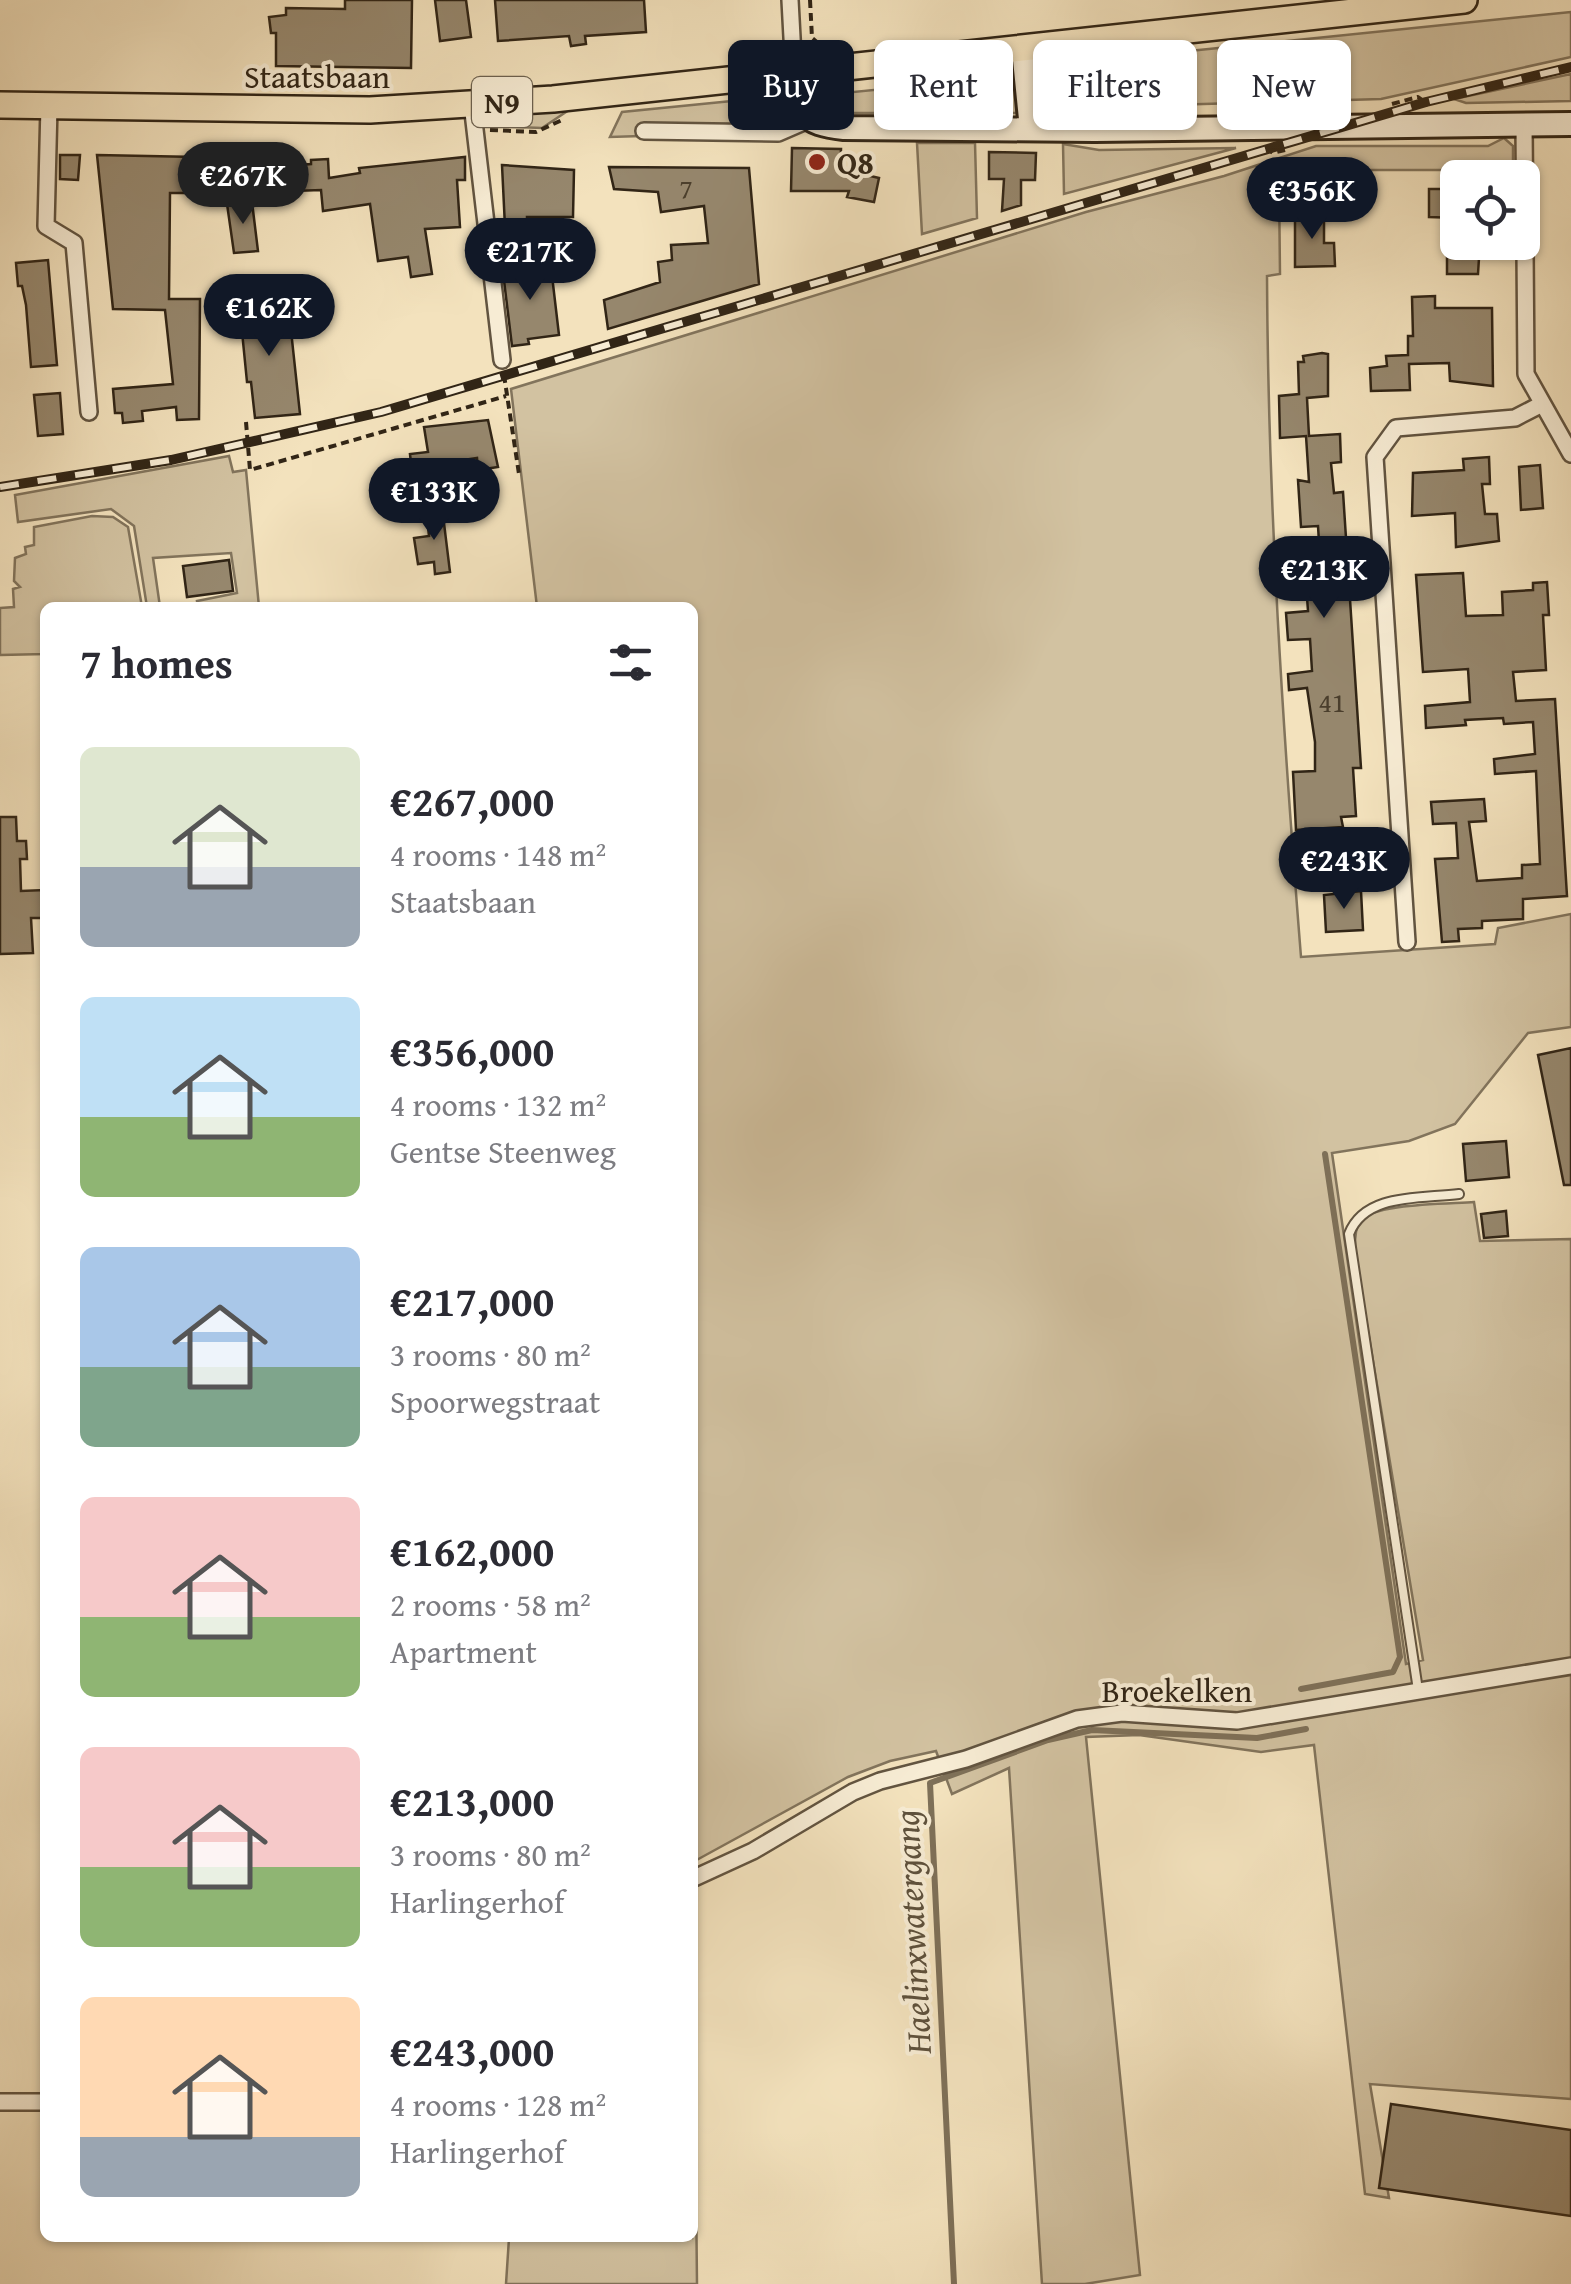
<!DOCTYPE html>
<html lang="en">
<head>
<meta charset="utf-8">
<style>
	:root { --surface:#fff; --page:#f7f7f7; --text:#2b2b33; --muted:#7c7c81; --accent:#111827 }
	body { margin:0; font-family:"Gentium Book Plus",serif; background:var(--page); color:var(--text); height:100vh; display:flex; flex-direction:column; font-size:38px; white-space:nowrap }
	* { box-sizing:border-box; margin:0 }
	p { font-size:32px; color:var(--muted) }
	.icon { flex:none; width:55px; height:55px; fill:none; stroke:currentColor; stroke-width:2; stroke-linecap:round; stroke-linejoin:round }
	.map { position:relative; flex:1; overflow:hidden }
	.drawer { position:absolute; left:40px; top:602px; width:658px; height:1640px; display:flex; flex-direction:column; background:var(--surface); border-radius:15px; box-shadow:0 2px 8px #0004 }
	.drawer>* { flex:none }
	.guide { position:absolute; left:728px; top:40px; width:692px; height:90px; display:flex; gap:20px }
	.buttons { position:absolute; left:1440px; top:160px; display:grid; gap:20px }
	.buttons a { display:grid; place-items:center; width:100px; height:100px; border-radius:15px; background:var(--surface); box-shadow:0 2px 8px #0004; font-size:50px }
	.price { position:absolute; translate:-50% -85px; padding:0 22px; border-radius:35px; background:var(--accent); color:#fff; font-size:32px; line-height:65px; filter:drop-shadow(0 2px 5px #0008) }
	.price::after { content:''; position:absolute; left:50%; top:60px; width:30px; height:22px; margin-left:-15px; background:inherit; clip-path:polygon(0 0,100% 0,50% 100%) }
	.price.current { background:#222; color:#fff }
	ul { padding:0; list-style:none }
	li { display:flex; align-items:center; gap:30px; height:250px; padding:0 40px }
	li span { display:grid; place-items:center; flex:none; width:280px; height:200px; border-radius:15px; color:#555 }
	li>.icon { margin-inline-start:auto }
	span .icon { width:120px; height:120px; fill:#fffc; stroke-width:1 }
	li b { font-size:42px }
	h2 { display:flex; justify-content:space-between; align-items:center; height:120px; padding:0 40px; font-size:42px }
	.pill { padding:0 35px; border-radius:15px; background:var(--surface); box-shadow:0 2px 8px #0004; font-size:35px; line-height:90px }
	.pill.current { background:var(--accent); color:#fff }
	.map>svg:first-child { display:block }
	.green { fill:#d2c2a1; stroke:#82745c; stroke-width:2.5 }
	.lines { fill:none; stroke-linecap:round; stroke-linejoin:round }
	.stream { stroke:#7e7058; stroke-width:6 }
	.building { fill:#96876d; stroke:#312516; stroke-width:2.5 }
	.lane-casing { stroke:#625440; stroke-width:12 }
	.street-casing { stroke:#625440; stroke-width:20 }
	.secondary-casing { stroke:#312516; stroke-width:28 }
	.primary-casing { stroke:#312516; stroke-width:30 }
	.path { stroke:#312516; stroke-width:4; stroke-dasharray:8 5; stroke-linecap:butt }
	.lane { stroke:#f7ecd4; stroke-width:8 }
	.street { stroke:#f7ecd4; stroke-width:15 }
	.secondary { stroke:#f7ecd4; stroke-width:22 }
	.primary { stroke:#f3e2bd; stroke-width:25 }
	.rail-casing { stroke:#312516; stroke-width:10 }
	.rail { stroke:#f7ecd4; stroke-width:6; stroke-dasharray:19; stroke-linecap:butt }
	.poi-dot { fill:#8f2418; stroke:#f7ecd4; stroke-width:4 }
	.labels { text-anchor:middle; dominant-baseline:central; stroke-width:8; stroke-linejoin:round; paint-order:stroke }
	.number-label { font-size:28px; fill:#4a3e2c }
	.shield { fill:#f7ecd4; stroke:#6c614f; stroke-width:2.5 }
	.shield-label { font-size:30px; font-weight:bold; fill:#312516 }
	.street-label { font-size:32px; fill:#312516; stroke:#f7ecd4 }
	.poi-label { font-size:32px; font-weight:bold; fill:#312516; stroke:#f7ecd4; text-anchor:start }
	.water-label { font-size:35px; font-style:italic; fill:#5e513c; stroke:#f7ecd4 }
</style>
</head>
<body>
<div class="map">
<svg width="1571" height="2284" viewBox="0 0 1571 2284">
	<rect width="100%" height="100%" fill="#f3e2bd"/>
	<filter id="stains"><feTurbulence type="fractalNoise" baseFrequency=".002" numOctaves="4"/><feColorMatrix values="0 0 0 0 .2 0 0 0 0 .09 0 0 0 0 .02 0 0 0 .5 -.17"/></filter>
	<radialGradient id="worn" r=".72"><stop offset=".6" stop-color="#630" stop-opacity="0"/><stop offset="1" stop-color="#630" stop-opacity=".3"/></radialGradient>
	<path class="green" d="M 1571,12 L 1571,57 L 1381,99 L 1100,107 L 1086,113 L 1054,114 C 1041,100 1040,79 1053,65 Z
		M 1018,70 L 1017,113 L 854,113 L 831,106 L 829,93 L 843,89 L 844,93 L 994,78 Z
		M 1571,74 L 1571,101 L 1466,103 L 1454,99 Z
		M 752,99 L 762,101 L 770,111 L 764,125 L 641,124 L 641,136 L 610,137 L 622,112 Z
		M 569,110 L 542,128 L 492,126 L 496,115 Z
		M 1504,138 L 1513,146 L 1513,170 L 1328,170 L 1279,186 L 1280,274 L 1267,276 C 1268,503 1283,731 1301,957 L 1495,944 L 1498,928 L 1571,914 L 1571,1027 L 1528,1033 L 1455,1124 L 1409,1141 L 1332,1153 L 1406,1664 L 1423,1660 L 1355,1253 C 1355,1243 1354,1232 1359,1222 C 1371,1203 1450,1204 1474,1202 L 1480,1241 L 1571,1239 L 1571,2099 L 1370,2084 L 1389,2198 L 1365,2194 L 1314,1745 L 1261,1752 L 1139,1735 L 1086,1737 L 1140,2275 L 1085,2284 L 1042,2284 L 1009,1768 L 952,1794 L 936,1751 L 890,1761 L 848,1777 L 693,1862 L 692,608 L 537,607 L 511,389 L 1086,212 L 1224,176 L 1316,146 L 1488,146 Z
		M 917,143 L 975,143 L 977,218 L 922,234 Z
		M 1063,144 L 1099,150 L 1236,148 L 1064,194 Z
		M 229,456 L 233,472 L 246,470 L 259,607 L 198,607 L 197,601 L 237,593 L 231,553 L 153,558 L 160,607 L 147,607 L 134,526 L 111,509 L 18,522 L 15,495 Z
		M 92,516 L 113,517 L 128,527 L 142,607 L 45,608 L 45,654 L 0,655 L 0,608 L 14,607 L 13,589 L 20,587 L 14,581 L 15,558 L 26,554 L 25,547 L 34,545 L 34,527 Z
		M 693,1892 L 697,2284 L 506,2284 L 509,2238 L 692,2238 Z"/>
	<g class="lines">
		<path class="stream" d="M 1301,1689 L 1393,1672 L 1400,1657 L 1325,1154
			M 954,2284 L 930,1783 L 1048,1740 L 1092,1730 L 1257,1738 L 1306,1729"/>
	</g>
	<path class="building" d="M 345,0 L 412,0 L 411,68 L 276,66 L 276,33 L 271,33 L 269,17 L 286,15 L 286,8 L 345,9 Z
		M 435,0 L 466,0 L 471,37 L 440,41 Z
		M 495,0 L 644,0 L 646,32 L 585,36 L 586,44 L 571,46 L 569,36 L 498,41 Z
		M 792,148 L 841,149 L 840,169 L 879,178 L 874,202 L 847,197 L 849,191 L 791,191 Z
		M 989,152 L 1036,153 L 1035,180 L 1021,180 L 1021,205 L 1002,211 L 1004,179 L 989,179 Z
		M 60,155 L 80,155 L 78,180 L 60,179 Z
		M 97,155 L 197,157 L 197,193 L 170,193 L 169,299 L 200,299 L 199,419 L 177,420 L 176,407 L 142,411 L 143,421 L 123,423 L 122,413 L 115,413 L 113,389 L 173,384 L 165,310 L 113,309 Z
		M 251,155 L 268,156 L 270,167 L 311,164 L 311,160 L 328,159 L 329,178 L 360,173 L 359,168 L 465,157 L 465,180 L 457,180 L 460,227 L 425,229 L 432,274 L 411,277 L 408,257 L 378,261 L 370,204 L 323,211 L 321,190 L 293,191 L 292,187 L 259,187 L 256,195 L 240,194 L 240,172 L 250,171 Z
		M 502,165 L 574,170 L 573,217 L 527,217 L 527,227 L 505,227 Z
		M 609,167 L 749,168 L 759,284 L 608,329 L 604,300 L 660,282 L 658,262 L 672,260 L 671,245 L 708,243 L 704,206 L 661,212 L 658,192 L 614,189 Z
		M 1429,189 L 1458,189 L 1458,218 L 1429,217 Z
		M 252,202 L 258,251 L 234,253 L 227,204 Z
		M 1295,212 L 1324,213 L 1324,243 L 1334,243 L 1335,266 L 1295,267 Z
		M 1480,242 L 1478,274 L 1447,274 L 1447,255 L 1453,255 L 1453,243 Z
		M 48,260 L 57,365 L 31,367 L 26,305 L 22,286 L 18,286 L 16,263 Z
		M 520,262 L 521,269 L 551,267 L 559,335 L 528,339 L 529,344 L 512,346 L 502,264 Z
		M 1435,296 L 1435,308 L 1492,308 L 1493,386 L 1450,381 L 1449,363 L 1409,364 L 1410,390 L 1371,391 L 1370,368 L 1387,366 L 1386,356 L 1408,355 L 1408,336 L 1413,336 L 1412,297 Z
		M 276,297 L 279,322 L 290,321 L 300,414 L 255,418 L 251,382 L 247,382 L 239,301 Z
		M 1322,353 L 1328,354 L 1328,396 L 1307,398 L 1309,436 L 1340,434 L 1341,462 L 1331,463 L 1334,493 L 1343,492 L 1361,768 L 1353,768 L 1356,816 L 1341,817 L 1343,827 L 1296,830 L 1293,772 L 1315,771 L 1315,742 L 1307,688 L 1289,690 L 1288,674 L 1312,671 L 1310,639 L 1288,640 L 1286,613 L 1308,611 L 1307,597 L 1322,591 L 1318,526 L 1301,527 L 1298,480 L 1309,482 L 1306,436 L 1280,438 L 1279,396 L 1299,394 L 1298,362 L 1304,362 L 1303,356 Z
		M 60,393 L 63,434 L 38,436 L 34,395 Z
		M 488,420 L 498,467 L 478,470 L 477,458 L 431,465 L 434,497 L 415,499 L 410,454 L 428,452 L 424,427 Z
		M 1489,457 L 1490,484 L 1482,484 L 1485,514 L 1497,514 L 1499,541 L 1456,547 L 1455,513 L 1412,516 L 1413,473 L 1464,470 L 1463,459 Z
		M 1540,465 L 1543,508 L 1521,510 L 1519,467 Z
		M 442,507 L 450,572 L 435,574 L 434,562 L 418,564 L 414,538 L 429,536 L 426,509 Z
		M 229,560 L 233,591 L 187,597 L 183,566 Z
		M 1463,573 L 1466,616 L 1503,615 L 1502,592 L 1533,590 L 1533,583 L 1547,582 L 1549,615 L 1543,615 L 1546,670 L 1513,672 L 1516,701 L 1555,699 L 1567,896 L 1523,899 L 1523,919 L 1482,921 L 1482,928 L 1458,929 L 1459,941 L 1442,942 L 1435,859 L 1458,858 L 1456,823 L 1433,824 L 1431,802 L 1484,799 L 1486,821 L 1469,822 L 1477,881 L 1522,878 L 1522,865 L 1540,864 L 1536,771 L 1495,774 L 1494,759 L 1535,754 L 1533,722 L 1504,724 L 1503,718 L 1465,720 L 1466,725 L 1426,728 L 1425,706 L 1470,702 L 1468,669 L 1423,672 L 1416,575 Z
		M 0,817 L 16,817 L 17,841 L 26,841 L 27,859 L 20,859 L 21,891 L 45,890 L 45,918 L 31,918 L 33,953 L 0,954 Z
		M 1361,891 L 1363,930 L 1326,932 L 1324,895 Z
		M 1571,1048 L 1571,1185 L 1564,1185 L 1538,1055 Z
		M 1506,1141 L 1509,1177 L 1466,1181 L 1463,1144 Z
		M 1506,1211 L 1508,1236 L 1484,1238 L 1481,1214 Z
		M 1391,2104 L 1571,2130 L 1571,2216 L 1379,2188 Z"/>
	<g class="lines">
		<defs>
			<path id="lane" d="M 1418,1690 L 1349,1234 C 1365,1193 1420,1199 1459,1194"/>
			<path id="street" d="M 790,0 L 794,75
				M 472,104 L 502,360
				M 49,106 L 46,226 L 74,243 L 89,412
				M 1524,125 L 1526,374 L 1571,454
				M 644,131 L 778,133 L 808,120
				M 1303,867 L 1400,844
				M 1407,942 L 1375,457 L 1396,428 L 1515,418 L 1542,404
				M 692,1879 L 753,1851 L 853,1792 L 880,1781 L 966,1759 L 1077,1719 L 1122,1713 L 1237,1721 L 1571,1666
				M 0,2102 L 45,2102"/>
			<path id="secondary" d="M 1023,49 L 1031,129
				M 794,75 C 799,115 802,123 844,128 L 1095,130 L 1571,124"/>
			<path id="primary" d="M 0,105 L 370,110 L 553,99 L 1464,0"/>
		</defs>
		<use href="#lane" class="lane-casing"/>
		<use href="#street" class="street-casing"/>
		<use href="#secondary" class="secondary-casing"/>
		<use href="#primary" class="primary-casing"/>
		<path class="path" d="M 810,0 L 812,38 L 825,49
			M 917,82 L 997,73
			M 825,96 L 828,106
			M 733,103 L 766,116
			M 1392,104 L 1418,97 L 1429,105
			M 490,130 L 536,132 L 562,120
			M 1266,148 L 1273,153 L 1289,149
			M 504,375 L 519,474
			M 246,422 L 250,470 L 506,396"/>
		<use href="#lane" class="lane"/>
		<use href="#street" class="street"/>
		<use href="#secondary" class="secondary"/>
		<use href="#primary" class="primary"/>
		<defs>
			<path id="rail" d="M 0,487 L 171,460 L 381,412 L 1426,102 L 1571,67"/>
		</defs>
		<use href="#rail" class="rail-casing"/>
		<use href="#rail" class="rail"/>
	</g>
	<circle class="poi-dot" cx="817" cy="162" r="10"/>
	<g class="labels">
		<g class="number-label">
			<text x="686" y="187">7</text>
			<text x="1332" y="701">41</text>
		</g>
		<rect class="shield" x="472" y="77" width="60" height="50" rx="8"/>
		<g class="shield-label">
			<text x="502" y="102">N9</text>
		</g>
		<g class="street-label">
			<text x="317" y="76">Staatsbaan</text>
			<text x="1177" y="1690">Broekelken</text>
		</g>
		<g class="poi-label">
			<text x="837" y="162">Q8</text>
		</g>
		<g class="water-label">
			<text transform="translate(912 1932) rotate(-93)">Haelinxwatergang</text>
		</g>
	</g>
	<rect width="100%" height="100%" filter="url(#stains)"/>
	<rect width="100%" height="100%" fill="url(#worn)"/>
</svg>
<div class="buttons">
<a><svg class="icon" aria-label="locate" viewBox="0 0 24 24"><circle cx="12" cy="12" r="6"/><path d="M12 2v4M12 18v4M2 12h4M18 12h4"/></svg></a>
</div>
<b class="price current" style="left:243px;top:227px">€267K</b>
<b class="price" style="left:1312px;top:242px">€356K</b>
<b class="price" style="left:530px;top:303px">€217K</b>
<b class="price" style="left:269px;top:359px">€162K</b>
<b class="price" style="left:434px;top:543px">€133K</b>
<b class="price" style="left:1324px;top:621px">€213K</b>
<b class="price" style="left:1344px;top:912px">€243K</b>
<div class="guide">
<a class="pill current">Buy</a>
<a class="pill">Rent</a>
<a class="pill">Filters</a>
<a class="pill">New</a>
</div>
<section class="drawer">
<h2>7 homes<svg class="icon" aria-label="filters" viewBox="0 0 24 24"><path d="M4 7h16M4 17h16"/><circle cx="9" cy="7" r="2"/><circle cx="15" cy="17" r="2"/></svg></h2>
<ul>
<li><span style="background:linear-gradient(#dfe7d0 60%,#9aa5b1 0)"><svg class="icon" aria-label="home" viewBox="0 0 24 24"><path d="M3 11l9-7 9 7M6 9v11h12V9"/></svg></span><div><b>€267,000</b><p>4 rooms · 148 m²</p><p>Staatsbaan</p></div></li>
<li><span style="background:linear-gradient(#bfe0f5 60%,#8fb573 0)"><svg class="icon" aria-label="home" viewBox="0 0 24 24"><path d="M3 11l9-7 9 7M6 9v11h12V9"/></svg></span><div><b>€356,000</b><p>4 rooms · 132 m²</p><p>Gentse Steenweg</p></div></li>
<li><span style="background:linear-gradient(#a9c7e8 60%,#7fa58c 0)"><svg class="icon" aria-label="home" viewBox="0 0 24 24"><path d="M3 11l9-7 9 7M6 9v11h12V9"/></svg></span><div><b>€217,000</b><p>3 rooms · 80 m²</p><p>Spoorwegstraat</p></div></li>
<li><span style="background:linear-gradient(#f6c9c9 60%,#8fb573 0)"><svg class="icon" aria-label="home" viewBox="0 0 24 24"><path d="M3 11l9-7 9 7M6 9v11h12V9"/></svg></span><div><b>€162,000</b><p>2 rooms · 58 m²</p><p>Apartment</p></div></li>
<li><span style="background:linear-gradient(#f6c9c9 60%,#8fb573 0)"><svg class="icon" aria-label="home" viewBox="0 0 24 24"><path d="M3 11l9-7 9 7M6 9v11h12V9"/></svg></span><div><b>€213,000</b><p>3 rooms · 80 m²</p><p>Harlingerhof</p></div></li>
<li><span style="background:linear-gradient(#ffd9b3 70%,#9aa5b1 0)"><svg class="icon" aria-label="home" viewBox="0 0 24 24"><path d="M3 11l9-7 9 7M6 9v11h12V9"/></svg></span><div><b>€243,000</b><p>4 rooms · 128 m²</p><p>Harlingerhof</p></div></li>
</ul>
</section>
</div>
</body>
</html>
